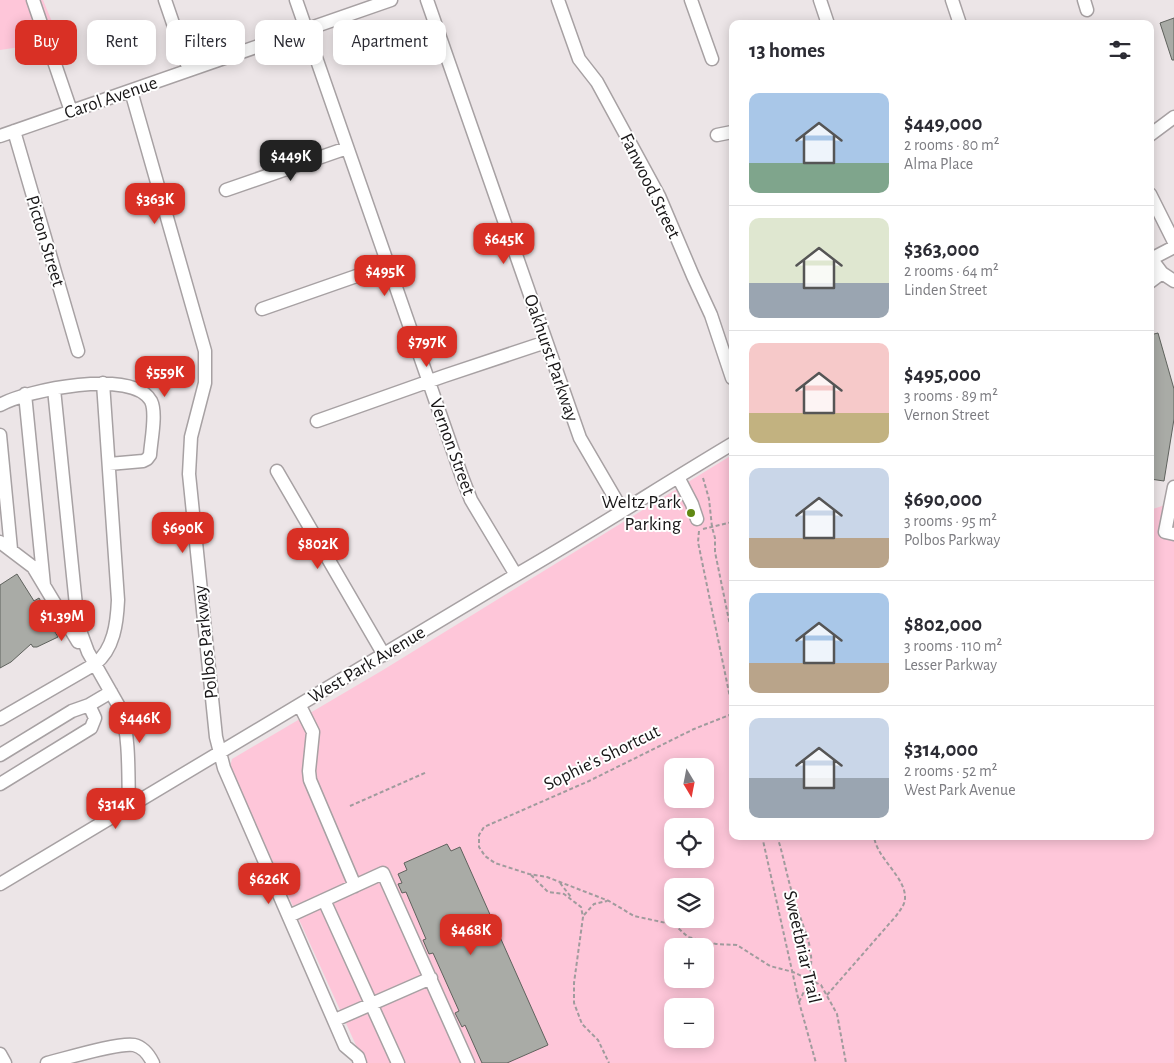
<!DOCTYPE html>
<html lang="en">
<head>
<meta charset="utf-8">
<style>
	:root { --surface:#fff; --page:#f7f7f7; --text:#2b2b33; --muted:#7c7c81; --line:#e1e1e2; --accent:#d93025 }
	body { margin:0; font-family:"Alegreya Sans",sans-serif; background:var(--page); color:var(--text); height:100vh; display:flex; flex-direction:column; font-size:19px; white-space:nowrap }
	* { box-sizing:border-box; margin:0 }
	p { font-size:16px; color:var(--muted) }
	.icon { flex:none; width:28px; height:28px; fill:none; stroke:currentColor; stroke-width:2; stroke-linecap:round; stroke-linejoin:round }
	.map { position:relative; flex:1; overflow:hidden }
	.panel { position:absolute; left:729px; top:20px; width:425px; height:820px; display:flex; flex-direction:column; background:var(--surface); border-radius:10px; box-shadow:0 2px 12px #0003 }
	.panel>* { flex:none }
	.guide { position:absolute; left:15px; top:20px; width:475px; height:45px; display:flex; gap:10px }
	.needle { width:32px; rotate:170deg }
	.tools { position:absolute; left:664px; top:758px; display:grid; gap:10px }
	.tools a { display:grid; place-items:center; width:50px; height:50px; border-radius:10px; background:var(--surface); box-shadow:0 2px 12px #0003; font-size:25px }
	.price { position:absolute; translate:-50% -42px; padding:0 11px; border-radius:10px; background:var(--accent); color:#fff; font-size:16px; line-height:32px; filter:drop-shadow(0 1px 2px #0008) }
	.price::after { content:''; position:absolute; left:50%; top:30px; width:15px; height:11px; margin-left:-8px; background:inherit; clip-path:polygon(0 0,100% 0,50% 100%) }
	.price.current { background:#222; color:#fff }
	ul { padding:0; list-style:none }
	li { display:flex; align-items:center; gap:15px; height:125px; padding:0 20px }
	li+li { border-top:1px solid var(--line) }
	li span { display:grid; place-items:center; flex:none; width:140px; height:100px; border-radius:10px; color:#555 }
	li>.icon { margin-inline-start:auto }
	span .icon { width:60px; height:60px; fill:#fffc; stroke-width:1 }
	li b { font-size:21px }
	h2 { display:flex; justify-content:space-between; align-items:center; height:60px; padding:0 20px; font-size:21px }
	.chip { padding:0 18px; border-radius:10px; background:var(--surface); box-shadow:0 2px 12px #0003; font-size:18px; line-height:45px }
	.chip.current { background:var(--accent); color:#fff }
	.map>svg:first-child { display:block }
	.green { fill:#fec6d9; fill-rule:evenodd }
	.building { fill:#a9aba6; stroke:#5f625d }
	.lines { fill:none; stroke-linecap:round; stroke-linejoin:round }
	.minor-casing { stroke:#a7a1a3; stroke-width:15 }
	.path { stroke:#a09b9d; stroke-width:2; stroke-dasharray:4 2.5; stroke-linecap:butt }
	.minor { stroke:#fff; stroke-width:12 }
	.poi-dot { fill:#608813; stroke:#fff; stroke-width:2 }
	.labels { text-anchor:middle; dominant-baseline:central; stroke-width:4; stroke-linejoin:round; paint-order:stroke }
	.street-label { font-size:19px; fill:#181617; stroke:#fff }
	.poi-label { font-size:19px; fill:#181617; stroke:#fff; text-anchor:end }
</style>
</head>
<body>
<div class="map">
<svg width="1174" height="1063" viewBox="0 0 1174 1063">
	<rect width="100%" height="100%" fill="#ece5e7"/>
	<path class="green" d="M 0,0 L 43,0 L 60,41 L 0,50 Z
		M 732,455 L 732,836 L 1150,836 L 1150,510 L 1174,502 L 1174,1063 L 364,1063 L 230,767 L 232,759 L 383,670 ZM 672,766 L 705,766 L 705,799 L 672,799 ZM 672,826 L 705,826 L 705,859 L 672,859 ZM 672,886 L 705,886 L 705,919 L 672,919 ZM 672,946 L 705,946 L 705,979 L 672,979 ZM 672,1006 L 705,1006 L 705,1039 L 672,1039 Z"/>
	<path class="building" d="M 1174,18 L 1174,60 L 1172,60 L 1160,23 Z
		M 1158,333 L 1174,389 L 1174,419 L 1164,481 L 1150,479 L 1150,335 Z
		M 17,574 L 34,601 L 39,598 L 52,620 L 49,622 L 58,637 L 37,647 L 33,647 L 31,644 L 11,662 L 0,668 L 0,585 Z
		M 447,844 L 451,851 L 460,847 L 548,1045 L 507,1063 L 482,1063 L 465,1025 L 462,1027 L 455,1013 L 459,1011 L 433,953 L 429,954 L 423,940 L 426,939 L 406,892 L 402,893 L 398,884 L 402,883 L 398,874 L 407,870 L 404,863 Z"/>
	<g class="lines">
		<defs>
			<path id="minor" d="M 33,0 L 71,111
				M 165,0 L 189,70
				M 296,0 L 462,477 L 471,500 L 516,575
				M 427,0 L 580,438 L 622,510
				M 558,0 L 579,59 L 597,82 L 659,196 L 693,276 L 711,315 L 732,378
				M 691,0 L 712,59
				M 820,0 L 828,24
				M 952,0 L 960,24
				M 1084,0 L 1087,10
				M 131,91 L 205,351 L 205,383 L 191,437 L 189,474 L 216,737 L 224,768 L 345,1046 L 358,1057 L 360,1063
				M 14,131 L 78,351
				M 717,135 L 732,132
				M 1150,135 L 1174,117
				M 0,136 L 391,0
				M 226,190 L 347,148
				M 1150,194 L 1174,242
				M 1150,257 L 1162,273 L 1150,282
				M 1151,259 L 1174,247
				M 1162,273 L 1174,281
				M 262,309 L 388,265
				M 54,389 L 78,625 L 88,652 L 121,710 C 130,737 128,778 129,807
				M 25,394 L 44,585
				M 0,405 C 26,390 133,368 151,401 C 157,413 151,440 150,455 L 147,459 L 143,461 L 109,464
				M 317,421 L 444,376 L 546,342
				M 0,435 L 11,549
				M 277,471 L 384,655
				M 678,477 L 692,504 L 697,519
				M 1174,487 L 1165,532 L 1174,534
				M 0,542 L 33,567 L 78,642
				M 300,706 L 313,732 L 309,771 L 310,780 L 355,886
				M 0,719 L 95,664 C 114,649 117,623 118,600 L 103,383
				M 0,755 L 72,711 L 89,705 L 111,692
				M 0,784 L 91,728 L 95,718 L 89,705
				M 0,884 L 516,575 C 589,533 660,487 732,444
				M 324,900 L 398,1063
				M 289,916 L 383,873 L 468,1063
				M 335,1020 L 431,978
				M 0,1054 L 5,1063
				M 47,1063 C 64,1059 119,1042 134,1045 C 143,1047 149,1055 153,1063"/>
		</defs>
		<use href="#minor" class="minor-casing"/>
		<path class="path" d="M 703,478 L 709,499 L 712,527 L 715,538 L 715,552 L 732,635
			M 703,529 L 732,522
			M 699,531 L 698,542 L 732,707
			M 732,714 L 694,729 L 589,781 L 484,827 L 479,835 L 479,847 L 485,856 L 495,863 L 529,874 L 547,877 L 609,901 L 634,916 L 671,924 L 678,928 L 688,937 L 716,944 L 737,945 L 770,966 L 793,972 L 821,985 L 837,1014 L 846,1063
			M 350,806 L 427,772
			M 762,836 L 799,1002 L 816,1063
			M 777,836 C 784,857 787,878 794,899 C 808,943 822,957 799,1002
			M 531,875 L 548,892 L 564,894 L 581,907 L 583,917 L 574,983 L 574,1003 L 582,1024 L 598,1040 L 609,1063
			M 560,883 L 571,897
			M 584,915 L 594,904 L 607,901
			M 827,995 L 896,916 C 900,910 905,905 905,898 C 906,877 876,858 874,836"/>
		<use href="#minor" class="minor"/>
	</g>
	<circle class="poi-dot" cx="691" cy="513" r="5"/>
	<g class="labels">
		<g class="street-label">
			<text transform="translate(111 98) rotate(-19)">Carol Avenue</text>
			<text transform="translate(650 186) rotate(64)">Fanwood Street</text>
			<text transform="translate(45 241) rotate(73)">Picton Street</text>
			<text transform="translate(551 358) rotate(71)">Oakhurst Parkway</text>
			<text transform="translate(452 447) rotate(70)">Vernon Street</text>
			<text transform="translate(206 642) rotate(-96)">Polbos Parkway</text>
			<text transform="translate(367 665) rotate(-31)">West Park Avenue</text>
			<text transform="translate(602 758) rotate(-26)">Sophie's Shortcut</text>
			<text transform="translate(802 947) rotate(77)">Sweetbriar Trail</text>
		</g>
		<g class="poi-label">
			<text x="681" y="502">Weltz Park<tspan x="681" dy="22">Parking</tspan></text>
		</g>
	</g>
</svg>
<div class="tools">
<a><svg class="needle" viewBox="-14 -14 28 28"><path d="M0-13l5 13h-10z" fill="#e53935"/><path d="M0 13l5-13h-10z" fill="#7c7c81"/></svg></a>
<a><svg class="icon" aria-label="locate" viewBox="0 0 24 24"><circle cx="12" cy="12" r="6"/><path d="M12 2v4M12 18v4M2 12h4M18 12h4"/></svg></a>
<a><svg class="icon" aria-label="layers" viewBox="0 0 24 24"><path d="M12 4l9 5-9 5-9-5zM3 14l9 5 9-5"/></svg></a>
<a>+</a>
<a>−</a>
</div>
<b class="price current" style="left:291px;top:182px">$449K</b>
<b class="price" style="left:155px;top:225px">$363K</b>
<b class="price" style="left:504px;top:265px">$645K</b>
<b class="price" style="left:385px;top:297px">$495K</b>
<b class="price" style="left:427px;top:368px">$797K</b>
<b class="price" style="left:165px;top:398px">$559K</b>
<b class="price" style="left:183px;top:554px">$690K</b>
<b class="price" style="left:318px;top:570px">$802K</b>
<b class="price" style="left:62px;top:642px">$1.39M</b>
<b class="price" style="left:140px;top:744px">$446K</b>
<b class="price" style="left:116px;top:830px">$314K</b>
<b class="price" style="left:269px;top:905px">$626K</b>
<b class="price" style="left:471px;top:956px">$468K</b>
<div class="guide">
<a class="chip current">Buy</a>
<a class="chip">Rent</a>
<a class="chip">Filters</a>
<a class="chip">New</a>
<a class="chip">Apartment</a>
</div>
<section class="panel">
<h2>13 homes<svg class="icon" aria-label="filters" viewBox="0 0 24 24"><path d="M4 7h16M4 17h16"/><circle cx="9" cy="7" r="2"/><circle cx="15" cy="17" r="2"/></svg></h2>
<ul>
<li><span style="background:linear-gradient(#a9c7e8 70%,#7fa58c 0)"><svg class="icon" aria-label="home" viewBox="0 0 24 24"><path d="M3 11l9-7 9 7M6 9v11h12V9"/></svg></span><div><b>$449,000</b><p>2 rooms · 80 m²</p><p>Alma Place</p></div></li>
<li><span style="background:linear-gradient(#dfe7d0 65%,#9aa5b1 0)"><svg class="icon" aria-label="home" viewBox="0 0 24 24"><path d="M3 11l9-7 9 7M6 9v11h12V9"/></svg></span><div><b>$363,000</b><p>2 rooms · 64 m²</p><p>Linden Street</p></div></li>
<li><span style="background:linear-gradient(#f6c9c9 70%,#c2b280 0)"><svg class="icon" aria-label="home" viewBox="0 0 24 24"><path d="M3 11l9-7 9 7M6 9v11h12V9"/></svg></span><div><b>$495,000</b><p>3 rooms · 89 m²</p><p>Vernon Street</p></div></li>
<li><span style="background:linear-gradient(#c9d6e8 70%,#b9a48a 0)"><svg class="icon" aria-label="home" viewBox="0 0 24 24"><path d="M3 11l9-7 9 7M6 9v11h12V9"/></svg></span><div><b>$690,000</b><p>3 rooms · 95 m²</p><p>Polbos Parkway</p></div></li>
<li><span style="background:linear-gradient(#a9c7e8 70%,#b9a48a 0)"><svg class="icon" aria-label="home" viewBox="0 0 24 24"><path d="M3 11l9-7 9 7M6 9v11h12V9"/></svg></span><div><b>$802,000</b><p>3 rooms · 110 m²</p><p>Lesser Parkway</p></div></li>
<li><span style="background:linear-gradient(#c9d6e8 60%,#9aa5b1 0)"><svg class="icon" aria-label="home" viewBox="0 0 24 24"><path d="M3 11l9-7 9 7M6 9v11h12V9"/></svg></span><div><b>$314,000</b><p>2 rooms · 52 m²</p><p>West Park Avenue</p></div></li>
</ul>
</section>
</div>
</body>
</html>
